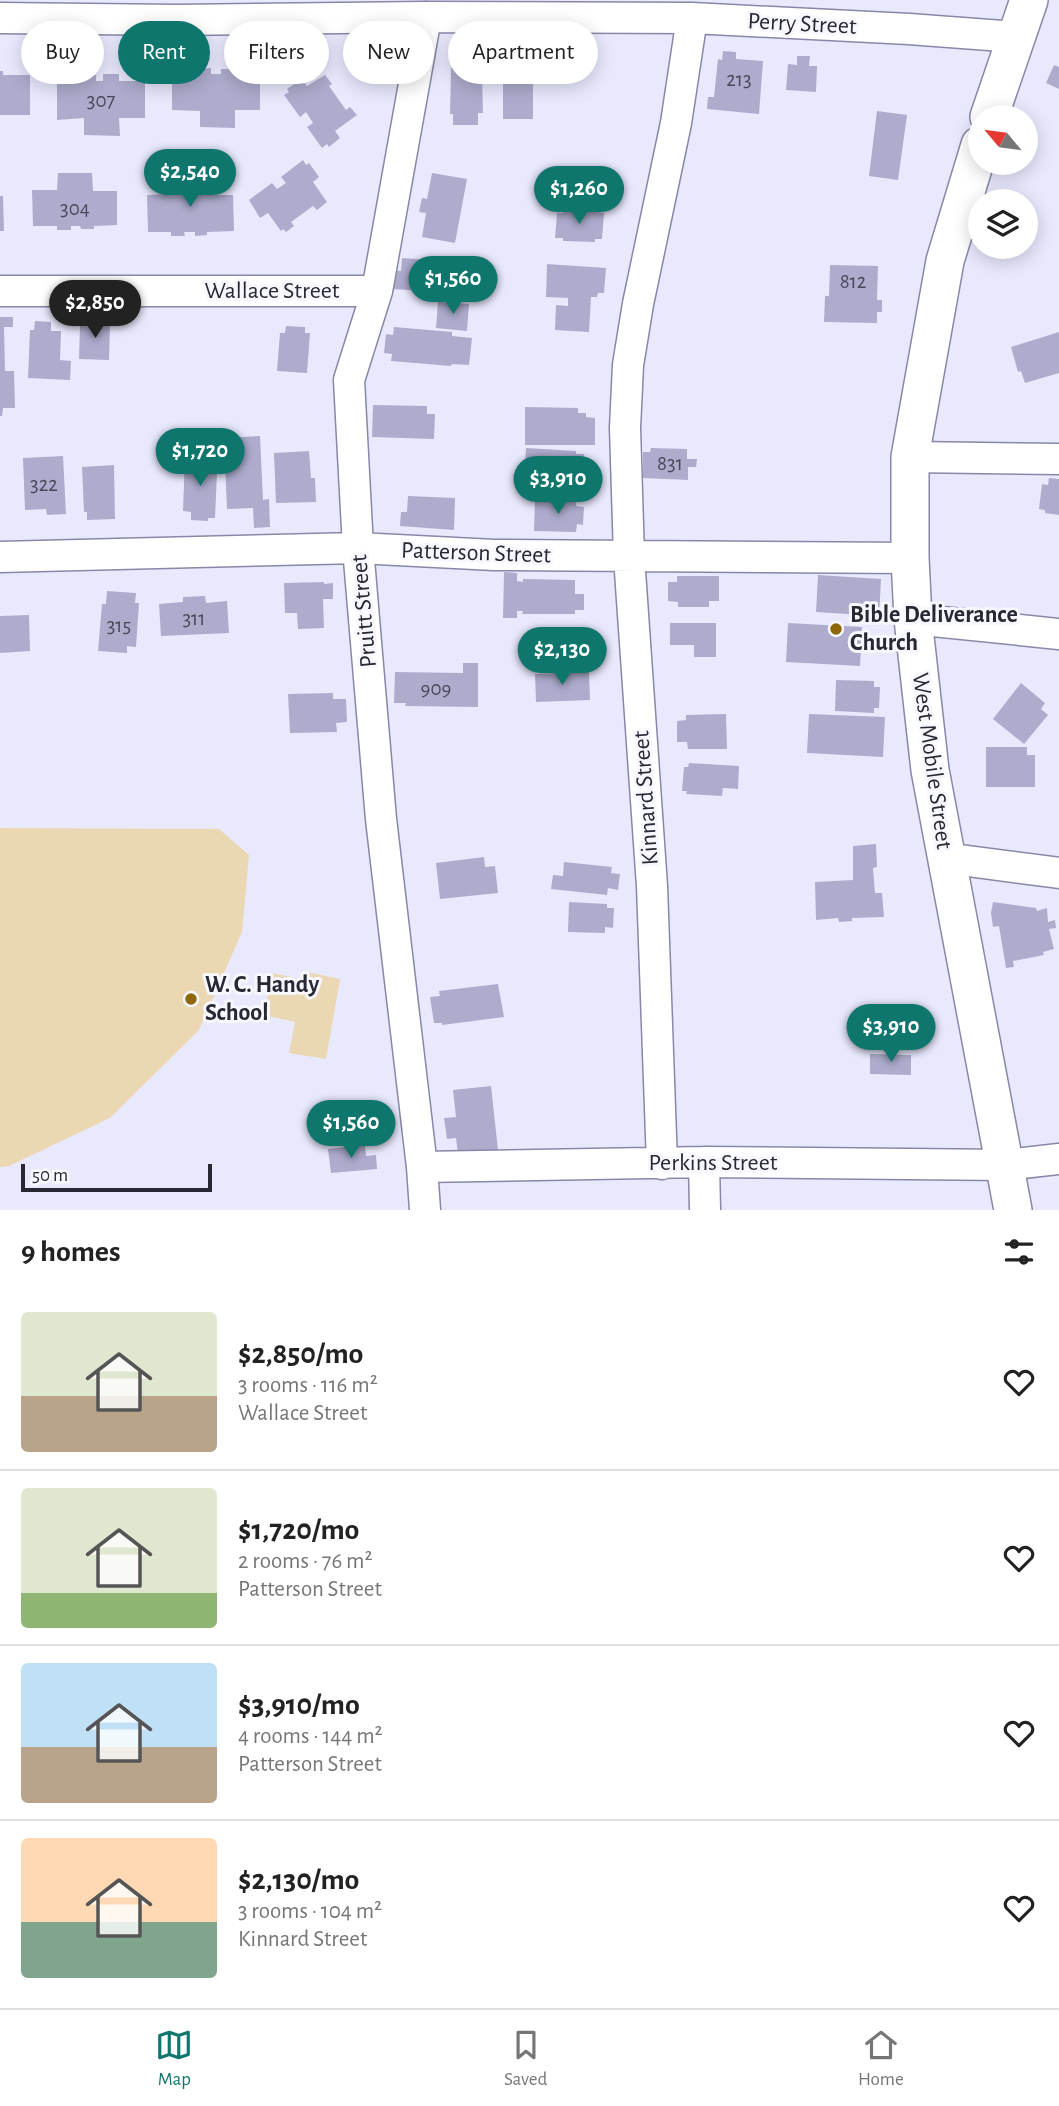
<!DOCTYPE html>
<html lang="en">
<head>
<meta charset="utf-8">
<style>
	:root { --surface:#fff; --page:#f6f6f6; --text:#222; --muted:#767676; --line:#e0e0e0; --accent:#0f766e }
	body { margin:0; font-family:"Alegreya Sans",sans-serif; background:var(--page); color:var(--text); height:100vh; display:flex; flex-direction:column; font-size:26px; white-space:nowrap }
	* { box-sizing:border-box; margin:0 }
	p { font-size:23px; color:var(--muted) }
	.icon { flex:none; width:38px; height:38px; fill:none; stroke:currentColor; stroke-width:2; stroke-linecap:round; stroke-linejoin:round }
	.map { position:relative; height:1210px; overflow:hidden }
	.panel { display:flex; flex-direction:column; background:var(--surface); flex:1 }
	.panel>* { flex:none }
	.top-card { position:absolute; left:21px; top:21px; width:700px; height:63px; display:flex; gap:14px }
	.needle { width:46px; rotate:299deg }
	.buttons { position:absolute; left:968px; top:105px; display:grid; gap:14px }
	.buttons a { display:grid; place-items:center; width:70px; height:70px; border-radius:50%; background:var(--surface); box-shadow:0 4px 18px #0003; font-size:35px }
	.scale { position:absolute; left:21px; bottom:18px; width:191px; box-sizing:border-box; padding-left:7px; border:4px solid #282734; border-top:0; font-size:19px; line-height:24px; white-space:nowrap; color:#282734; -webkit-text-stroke:5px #f7f7fe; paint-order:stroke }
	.price { position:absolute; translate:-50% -60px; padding:0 16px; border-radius:24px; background:var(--accent); color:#fff; font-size:23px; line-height:46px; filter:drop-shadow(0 2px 4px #0008) }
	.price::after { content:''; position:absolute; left:50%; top:42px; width:21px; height:16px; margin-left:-10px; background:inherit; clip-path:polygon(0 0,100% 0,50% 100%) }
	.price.current { background:#222; color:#fff }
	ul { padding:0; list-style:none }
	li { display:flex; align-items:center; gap:21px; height:175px; padding:0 21px }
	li+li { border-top:2px solid var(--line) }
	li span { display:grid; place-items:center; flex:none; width:196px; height:140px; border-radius:7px; color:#555 }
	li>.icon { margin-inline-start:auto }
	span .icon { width:84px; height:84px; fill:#fffc; stroke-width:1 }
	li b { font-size:30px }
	h2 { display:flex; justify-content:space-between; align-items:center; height:84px; padding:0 21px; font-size:30px }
	.pill { padding:0 24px; border-radius:32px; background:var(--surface); box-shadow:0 4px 18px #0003; font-size:24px; line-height:63px }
	.pill.current { background:var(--accent); color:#fff }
	.dock { display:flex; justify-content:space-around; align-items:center; height:98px; border-top:2px solid var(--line); background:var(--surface); font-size:19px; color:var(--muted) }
	.dock a { display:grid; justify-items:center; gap:4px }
	.dock .current { color:var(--accent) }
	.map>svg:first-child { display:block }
	.green { fill:#ebd7b2 }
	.building { fill:#adaccd }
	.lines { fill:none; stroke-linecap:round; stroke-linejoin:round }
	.minor-casing { stroke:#8887a7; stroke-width:33 }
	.tertiary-casing { stroke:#8887a7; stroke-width:40 }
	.minor { stroke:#fff; stroke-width:30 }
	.tertiary { stroke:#fff; stroke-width:37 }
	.poi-dot { fill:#8d6709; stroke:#f7f7fe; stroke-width:2.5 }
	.labels { text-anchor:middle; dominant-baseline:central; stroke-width:6; stroke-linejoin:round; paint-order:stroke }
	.number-label { font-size:21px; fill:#49485a }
	.street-label { font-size:24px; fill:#282734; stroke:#f7f7fe }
	.poi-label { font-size:24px; font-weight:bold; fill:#282734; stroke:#f7f7fe; text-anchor:start }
</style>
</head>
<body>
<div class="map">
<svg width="1059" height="1210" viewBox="0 0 1059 1210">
	<rect width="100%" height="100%" fill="#e9e9fe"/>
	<path class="green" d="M 0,828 L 219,829 L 249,855 L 242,932 L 199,1030 L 110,1118 L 9,1166 L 0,1167 Z
		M 307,972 L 340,979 L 326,1059 L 289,1053 L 295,1022 L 264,1015 L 272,973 L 305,980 Z"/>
	<path class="building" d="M 723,51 L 736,52 L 736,59 L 763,61 L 759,114 L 707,109 L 708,97 L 714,97 L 718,59 L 722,60 Z
		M 797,56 L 810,56 L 809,66 L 817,66 L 816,92 L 786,90 L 788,64 L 797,65 Z
		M 1054,65 L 1059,67 L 1059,89 L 1046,83 Z
		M 478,67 L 478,76 L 482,76 L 483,113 L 478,113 L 478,125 L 453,125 L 453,114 L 450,114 L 451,68 Z
		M 503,67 L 533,67 L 533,119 L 503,119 Z
		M 211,68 L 211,74 L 221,74 L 221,69 L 235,69 L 235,74 L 260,74 L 260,110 L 235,110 L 235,128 L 200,127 L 200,111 L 172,110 L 172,75 L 196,75 L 196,69 Z
		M 0,71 L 3,71 L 3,75 L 30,75 L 30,115 L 0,115 Z
		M 103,74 L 119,74 L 119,81 L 145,81 L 145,118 L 119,118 L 120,136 L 84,135 L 84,118 L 57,120 L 57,82 L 81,82 L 81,75 L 96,75 L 96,81 L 103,81 Z
		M 325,75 L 332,84 L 329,86 L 346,110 L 350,107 L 357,115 L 335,131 L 340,138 L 329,147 L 327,144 L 322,148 L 307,127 L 313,123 L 306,112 L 300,117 L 284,95 L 289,92 L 287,89 L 301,79 L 307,86 Z
		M 877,111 L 907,115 L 898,180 L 869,176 Z
		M 303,160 L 306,165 L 309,163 L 319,177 L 313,182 L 327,202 L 317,210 L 313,206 L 291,222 L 294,226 L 286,232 L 283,229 L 281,231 L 268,213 L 260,218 L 249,200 L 272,183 L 277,189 L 286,183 L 281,177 Z
		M 58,173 L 92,173 L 93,191 L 117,191 L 117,225 L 94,226 L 94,229 L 81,229 L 80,226 L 71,226 L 71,230 L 57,230 L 57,226 L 33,226 L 32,190 L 57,190 Z
		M 432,173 L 467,179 L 455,243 L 422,237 L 426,213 L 419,212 L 422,198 L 427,199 Z
		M 207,177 L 207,195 L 233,195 L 234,231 L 207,232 L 207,235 L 195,236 L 195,232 L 184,232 L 185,236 L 171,236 L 171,232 L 148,232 L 147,195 L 171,194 L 170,178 Z
		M 0,196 L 3,196 L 4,231 L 0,231 Z
		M 563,208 L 604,213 L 602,239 L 595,239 L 595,242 L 563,241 L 563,238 L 555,238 L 557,213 L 563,213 Z
		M 402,258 L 444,261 L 442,292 L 391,289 L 393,270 L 401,271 Z
		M 547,264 L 606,268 L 604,293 L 598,293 L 597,297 L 591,297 L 589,332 L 555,330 L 556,305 L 568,306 L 568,298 L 546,297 Z
		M 830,265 L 878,266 L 877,300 L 882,300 L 882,312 L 877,312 L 877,323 L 824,322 L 825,296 L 829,296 Z
		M 438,302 L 469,304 L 467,331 L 436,328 Z
		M 0,317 L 13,317 L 13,327 L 4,327 L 5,371 L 14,371 L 15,408 L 3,408 L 2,416 L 0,416 Z
		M 84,318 L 107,319 L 107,324 L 110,324 L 109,360 L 79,359 L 80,326 L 84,326 Z
		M 35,321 L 51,322 L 51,331 L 61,331 L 60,360 L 71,361 L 70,380 L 28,378 L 30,330 L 34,330 Z
		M 286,326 L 305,327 L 305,333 L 310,333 L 307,373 L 277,371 L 280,333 L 285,333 Z
		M 394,327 L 452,332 L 452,336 L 472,338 L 469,365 L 452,364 L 451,366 L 391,361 L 392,354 L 384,353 L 386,334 L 393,335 Z
		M 1059,332 L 1059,373 L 1025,383 L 1021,371 L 1018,372 L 1011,347 Z
		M 373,405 L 427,406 L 427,414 L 435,414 L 434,439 L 372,437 Z
		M 525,407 L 578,408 L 578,413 L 586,413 L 586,417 L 595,418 L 595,445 L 525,445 Z
		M 260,436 L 263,500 L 269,499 L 270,527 L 254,528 L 253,508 L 227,509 L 224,438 Z
		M 526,448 L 576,451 L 576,454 L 584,454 L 582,476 L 577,475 L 577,479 L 536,474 L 537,463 L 525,462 Z
		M 651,448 L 687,449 L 687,459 L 697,459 L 696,467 L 688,467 L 688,480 L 643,478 L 643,452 L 650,452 Z
		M 309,451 L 311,478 L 315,478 L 316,502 L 276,503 L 274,453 Z
		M 63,456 L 66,514 L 47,515 L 46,509 L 25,510 L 23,458 Z
		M 185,456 L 215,457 L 214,473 L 217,473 L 215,518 L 208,518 L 208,521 L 191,520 L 191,512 L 183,511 Z
		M 114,465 L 115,519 L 87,520 L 87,512 L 84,512 L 82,467 Z
		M 1049,478 L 1059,479 L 1059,515 L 1045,513 L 1045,510 L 1039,509 L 1042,484 L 1048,485 Z
		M 408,496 L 455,498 L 454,530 L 400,526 L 401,512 L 407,512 Z
		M 535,499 L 576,500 L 576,506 L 584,507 L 583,525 L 577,524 L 576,532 L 534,531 Z
		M 504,572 L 517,573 L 517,581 L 523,582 L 523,579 L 575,580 L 575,594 L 584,594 L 584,610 L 575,610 L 575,614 L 522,614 L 523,611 L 517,611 L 517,618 L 503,618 Z
		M 818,575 L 881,579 L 879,616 L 816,612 Z
		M 677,576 L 719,576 L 719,601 L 709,601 L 709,607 L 678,607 L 678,602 L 668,601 L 668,582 L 677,582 Z
		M 324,582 L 324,584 L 333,583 L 333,599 L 323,599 L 324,628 L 298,629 L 297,613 L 285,613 L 284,583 Z
		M 107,591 L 136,593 L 135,603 L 139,603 L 136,647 L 127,646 L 127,653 L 98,651 L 102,604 L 106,604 Z
		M 205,596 L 206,603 L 227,601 L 229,633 L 161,636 L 159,604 L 183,602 L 183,597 Z
		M 29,615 L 30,651 L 0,653 L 0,616 Z
		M 670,623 L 716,623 L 716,657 L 694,657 L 694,645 L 670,645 Z
		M 788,623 L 862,627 L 860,666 L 786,662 Z
		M 463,663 L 478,663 L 478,707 L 405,706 L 406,703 L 394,703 L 395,672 L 463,673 Z
		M 589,672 L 590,700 L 536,702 L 535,674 Z
		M 836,680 L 874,681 L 874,687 L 880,687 L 879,708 L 874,708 L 874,713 L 835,711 Z
		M 1021,683 L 1045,703 L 1041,709 L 1048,715 L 1024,744 L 993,719 Z
		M 333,693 L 333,699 L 346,699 L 347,722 L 336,723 L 337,732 L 290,733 L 288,694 Z
		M 726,714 L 727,749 L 688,749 L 687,742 L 677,742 L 677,721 L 686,720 L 686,715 Z
		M 809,714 L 885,717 L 883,757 L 807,753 Z
		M 986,747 L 1027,747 L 1027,755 L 1035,755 L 1035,787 L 986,787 Z
		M 689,763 L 739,766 L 738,789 L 723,788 L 722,796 L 686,794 L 687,791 L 682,791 L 684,767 L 688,767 Z
		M 876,844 L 877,867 L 873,868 L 875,893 L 882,893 L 884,917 L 852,918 L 852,921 L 839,922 L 838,918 L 816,920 L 815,882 L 853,880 L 853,846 Z
		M 484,857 L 485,867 L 495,866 L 498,893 L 440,899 L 436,863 Z
		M 564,862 L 612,867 L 611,873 L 620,874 L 618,890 L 608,888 L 607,895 L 551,889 L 553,875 L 563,876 Z
		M 569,902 L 607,904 L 607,908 L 614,908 L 613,928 L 605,927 L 605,933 L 568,932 Z
		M 993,902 L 1036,908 L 1037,911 L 1047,908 L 1048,922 L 1055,920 L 1056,928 L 1049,929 L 1054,949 L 1043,952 L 1044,955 L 1013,961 L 1014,967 L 1006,968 L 999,926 L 993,927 L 991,913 Z
		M 498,984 L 504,1017 L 442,1025 L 442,1023 L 434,1023 L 430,997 L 440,996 L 439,991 Z
		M 870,1054 L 911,1055 L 911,1075 L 870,1074 Z
		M 491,1086 L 498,1150 L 458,1154 L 456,1138 L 447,1139 L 444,1118 L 456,1117 L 453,1090 Z
		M 365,1145 L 366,1156 L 376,1155 L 377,1169 L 331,1173 L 328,1149 Z"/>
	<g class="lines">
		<defs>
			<path id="minor" d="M 0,18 L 177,20 L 426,17 L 692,18 L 909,29 L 1016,37
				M 0,291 L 377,291
				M 910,457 L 1059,459
				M 0,557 L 358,548 L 494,555 L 910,558
				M 913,619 L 1059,634
				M 945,858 L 1059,873
				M 704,1162 L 705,1210
				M 662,1164 L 652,886 L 629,557 L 625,428 L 628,365 L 638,304 L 676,123 L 692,18
				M 422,1167 L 704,1162 L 1005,1165 L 1059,1159
				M 425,1210 L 422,1167 L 381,819 L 358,548 L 349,380 L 377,291 L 426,17"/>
			<path id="tertiary" d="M 989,117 L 1029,0
				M 980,145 L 945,261 L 910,457 L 910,558 L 913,619 L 930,770 L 1013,1210"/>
		</defs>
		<use href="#minor" class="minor-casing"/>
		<use href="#tertiary" class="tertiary-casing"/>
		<use href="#minor" class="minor"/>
		<use href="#tertiary" class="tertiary"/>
	</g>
	<g class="poi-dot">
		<circle cx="836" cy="629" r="7"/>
		<circle cx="191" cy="999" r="7"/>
	</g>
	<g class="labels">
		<g class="number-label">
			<text x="739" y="79">213</text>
			<text x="101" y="100">307</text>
			<text x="75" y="208">304</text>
			<text x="853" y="281">812</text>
			<text x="670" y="463">831</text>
			<text x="44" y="484">322</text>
			<text x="194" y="618">311</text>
			<text x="119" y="625">315</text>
			<text x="436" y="688">909</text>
		</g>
		<g class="street-label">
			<text transform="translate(802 24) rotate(3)">Perry Street</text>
			<text x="272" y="291">Wallace Street</text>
			<text transform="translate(476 553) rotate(2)">Patterson Street</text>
			<text transform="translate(364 611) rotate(-95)">Pruitt Street</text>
			<text transform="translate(932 761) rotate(82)">West Mobile Street</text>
			<text transform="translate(646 798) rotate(-94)">Kinnard Street</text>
			<text x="713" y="1163">Perkins Street</text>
		</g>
		<g class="poi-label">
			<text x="850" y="615">Bible Deliverance<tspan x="850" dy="28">Church</tspan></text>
			<text x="205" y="985">W. C. Handy<tspan x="205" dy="28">School</tspan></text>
		</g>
	</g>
</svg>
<div class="buttons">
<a><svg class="needle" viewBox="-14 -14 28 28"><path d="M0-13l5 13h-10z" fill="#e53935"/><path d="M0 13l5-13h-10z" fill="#767676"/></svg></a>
<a><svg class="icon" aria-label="layers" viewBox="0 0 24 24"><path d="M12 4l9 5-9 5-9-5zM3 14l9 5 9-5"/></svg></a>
</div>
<div class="scale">50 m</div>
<b class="price" style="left:190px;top:209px">$2,540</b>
<b class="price" style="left:579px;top:226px">$1,260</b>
<b class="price" style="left:453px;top:316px">$1,560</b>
<b class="price current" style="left:95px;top:340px">$2,850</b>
<b class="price" style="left:200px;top:488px">$1,720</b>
<b class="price" style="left:558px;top:516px">$3,910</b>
<b class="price" style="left:562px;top:687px">$2,130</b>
<b class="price" style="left:891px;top:1064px">$3,910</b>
<b class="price" style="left:351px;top:1160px">$1,560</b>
<div class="top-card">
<a class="pill">Buy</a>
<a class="pill current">Rent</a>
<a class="pill">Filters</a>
<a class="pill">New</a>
<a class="pill">Apartment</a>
</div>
</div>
<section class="panel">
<h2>9 homes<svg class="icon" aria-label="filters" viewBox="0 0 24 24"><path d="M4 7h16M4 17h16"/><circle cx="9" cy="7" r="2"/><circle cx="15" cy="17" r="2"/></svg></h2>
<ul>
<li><span style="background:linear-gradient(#dfe7d0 60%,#b9a48a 0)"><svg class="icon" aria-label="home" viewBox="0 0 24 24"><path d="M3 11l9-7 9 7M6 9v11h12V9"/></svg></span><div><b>$2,850/mo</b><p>3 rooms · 116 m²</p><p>Wallace Street</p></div><svg class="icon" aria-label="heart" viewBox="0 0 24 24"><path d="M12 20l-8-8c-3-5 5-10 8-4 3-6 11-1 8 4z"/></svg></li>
<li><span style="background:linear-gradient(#dfe7d0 75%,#8fb573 0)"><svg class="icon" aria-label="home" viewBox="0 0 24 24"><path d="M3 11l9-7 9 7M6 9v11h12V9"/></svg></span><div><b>$1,720/mo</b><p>2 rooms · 76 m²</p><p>Patterson Street</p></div><svg class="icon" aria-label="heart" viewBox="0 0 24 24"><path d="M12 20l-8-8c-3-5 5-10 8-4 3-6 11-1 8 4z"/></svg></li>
<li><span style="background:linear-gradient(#bfe0f5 60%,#b9a48a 0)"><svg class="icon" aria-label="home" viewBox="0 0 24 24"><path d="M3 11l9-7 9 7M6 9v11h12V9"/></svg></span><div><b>$3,910/mo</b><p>4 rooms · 144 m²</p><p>Patterson Street</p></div><svg class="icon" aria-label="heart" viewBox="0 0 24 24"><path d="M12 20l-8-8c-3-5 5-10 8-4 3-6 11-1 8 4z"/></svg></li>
<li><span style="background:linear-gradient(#ffd9b3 60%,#7fa58c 0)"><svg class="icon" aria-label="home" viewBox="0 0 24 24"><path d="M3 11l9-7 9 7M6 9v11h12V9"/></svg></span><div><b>$2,130/mo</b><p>3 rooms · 104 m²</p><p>Kinnard Street</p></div><svg class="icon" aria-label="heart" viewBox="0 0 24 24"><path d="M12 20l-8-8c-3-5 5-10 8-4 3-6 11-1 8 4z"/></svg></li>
</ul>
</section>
<nav class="dock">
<a class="current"><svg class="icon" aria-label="map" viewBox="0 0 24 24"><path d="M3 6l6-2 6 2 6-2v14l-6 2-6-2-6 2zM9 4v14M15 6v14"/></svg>Map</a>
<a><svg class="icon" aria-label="saved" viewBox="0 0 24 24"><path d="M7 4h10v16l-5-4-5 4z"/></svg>Saved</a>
<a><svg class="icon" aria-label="home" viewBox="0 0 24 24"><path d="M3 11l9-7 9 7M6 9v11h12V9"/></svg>Home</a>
</nav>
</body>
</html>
